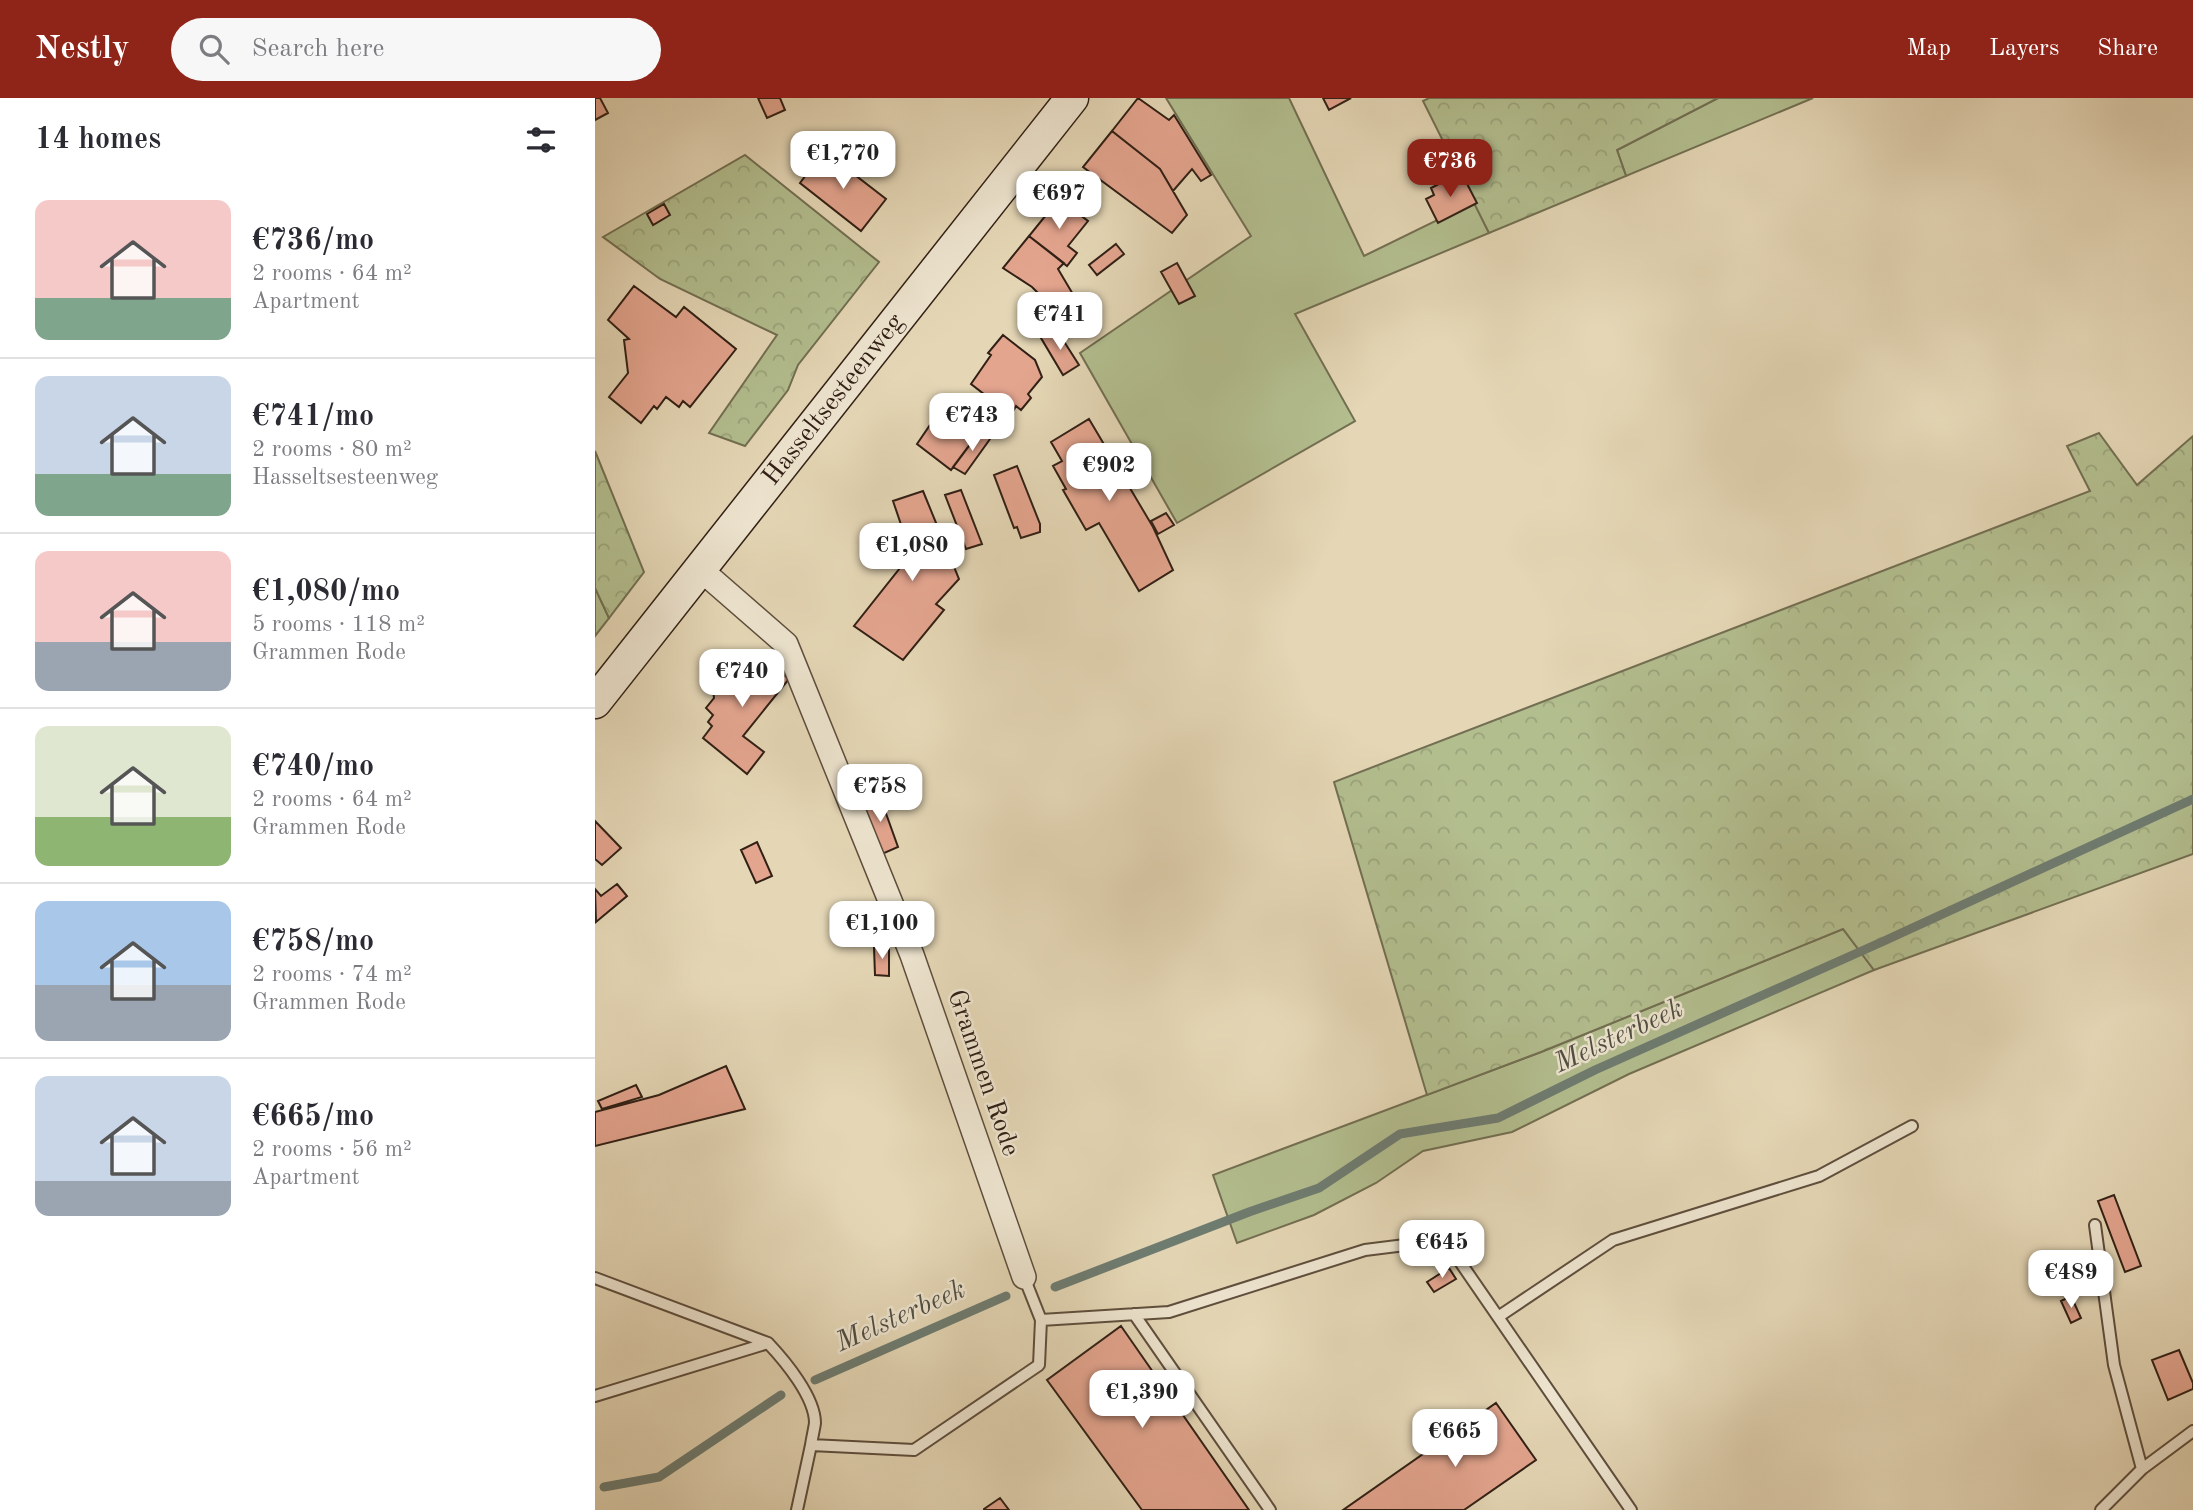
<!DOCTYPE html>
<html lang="en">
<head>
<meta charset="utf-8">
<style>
	:root { --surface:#fff; --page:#f7f7f7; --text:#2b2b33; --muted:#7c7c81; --line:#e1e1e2; --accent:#8f2418 }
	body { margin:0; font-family:"Old Standard TT",serif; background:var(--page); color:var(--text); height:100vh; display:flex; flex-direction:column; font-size:26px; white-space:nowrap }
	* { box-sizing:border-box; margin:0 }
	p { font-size:23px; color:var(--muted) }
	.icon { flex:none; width:38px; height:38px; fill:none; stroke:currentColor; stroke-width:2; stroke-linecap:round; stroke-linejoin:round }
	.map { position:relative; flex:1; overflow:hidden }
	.sheet { display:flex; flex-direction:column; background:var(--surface); width:595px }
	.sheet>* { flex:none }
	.price { position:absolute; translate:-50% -60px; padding:0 16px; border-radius:14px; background:#fff; color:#222; font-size:23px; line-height:46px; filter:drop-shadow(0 2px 4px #0008) }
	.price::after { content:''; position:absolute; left:50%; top:42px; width:21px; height:16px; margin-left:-10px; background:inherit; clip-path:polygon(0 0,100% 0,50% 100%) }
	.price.selected { background:var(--accent); color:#fff }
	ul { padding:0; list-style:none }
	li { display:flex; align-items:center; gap:21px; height:175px; padding:0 35px }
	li+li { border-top:2px solid var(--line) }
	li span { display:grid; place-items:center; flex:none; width:196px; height:140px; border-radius:14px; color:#555 }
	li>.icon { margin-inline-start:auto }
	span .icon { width:84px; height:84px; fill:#fffc; stroke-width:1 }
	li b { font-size:30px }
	h2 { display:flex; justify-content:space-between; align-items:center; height:84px; padding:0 35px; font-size:30px }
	header { display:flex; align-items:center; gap:42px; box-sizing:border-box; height:98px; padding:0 35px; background:var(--accent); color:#fff }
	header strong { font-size:33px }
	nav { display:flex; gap:38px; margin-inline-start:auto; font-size:24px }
	.search { width:490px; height:63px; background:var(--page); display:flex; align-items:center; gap:18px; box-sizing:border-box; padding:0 24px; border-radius:38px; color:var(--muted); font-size:26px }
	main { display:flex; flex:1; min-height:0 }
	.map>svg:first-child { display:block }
	.grass { fill:#b3be8f; stroke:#726f52; stroke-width:2 }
	.forest { fill:url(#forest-crowns); stroke:#726f52; stroke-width:2 }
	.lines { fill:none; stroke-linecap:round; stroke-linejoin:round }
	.stream { stroke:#6e7c71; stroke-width:9 }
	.building { fill:#e4a58f; stroke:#312015; stroke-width:2 }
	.service-casing { stroke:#5e4e3d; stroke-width:14 }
	.minor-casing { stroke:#5e4e3d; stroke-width:26 }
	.secondary-casing { stroke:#312015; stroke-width:35 }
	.service { stroke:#eee5d0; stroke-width:10 }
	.minor { stroke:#eee5d0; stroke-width:23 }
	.secondary { stroke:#eee5d0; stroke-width:32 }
	.labels { text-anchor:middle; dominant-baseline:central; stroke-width:5; stroke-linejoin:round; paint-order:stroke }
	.street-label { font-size:26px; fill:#312015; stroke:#eee5d0 }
	.water-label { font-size:28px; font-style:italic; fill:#4f4e43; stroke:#eee5d0 }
</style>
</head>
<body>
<header>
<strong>Nestly</strong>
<div class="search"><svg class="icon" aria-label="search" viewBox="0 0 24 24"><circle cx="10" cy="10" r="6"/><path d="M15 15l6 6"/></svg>Search here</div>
<nav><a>Map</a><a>Layers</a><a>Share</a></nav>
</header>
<main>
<section class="sheet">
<h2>14 homes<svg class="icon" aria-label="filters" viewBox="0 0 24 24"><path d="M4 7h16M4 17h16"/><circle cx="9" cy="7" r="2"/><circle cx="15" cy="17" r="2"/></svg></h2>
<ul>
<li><span style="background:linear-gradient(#f6c9c9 70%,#7fa58c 0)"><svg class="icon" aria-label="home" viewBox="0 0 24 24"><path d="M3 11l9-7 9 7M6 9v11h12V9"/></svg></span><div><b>€736/mo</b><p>2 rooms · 64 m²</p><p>Apartment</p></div></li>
<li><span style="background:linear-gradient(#c9d6e8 70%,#7fa58c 0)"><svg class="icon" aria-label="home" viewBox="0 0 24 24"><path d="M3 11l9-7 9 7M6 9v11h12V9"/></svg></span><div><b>€741/mo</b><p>2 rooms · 80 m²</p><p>Hasseltsesteenweg</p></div></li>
<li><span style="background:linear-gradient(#f6c9c9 65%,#9aa5b1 0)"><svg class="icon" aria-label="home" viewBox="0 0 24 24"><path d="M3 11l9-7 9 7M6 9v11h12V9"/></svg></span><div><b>€1,080/mo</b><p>5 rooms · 118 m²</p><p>Grammen Rode</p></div></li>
<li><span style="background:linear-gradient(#dfe7d0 65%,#8fb573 0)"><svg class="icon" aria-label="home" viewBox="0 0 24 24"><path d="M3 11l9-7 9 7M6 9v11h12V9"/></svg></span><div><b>€740/mo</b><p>2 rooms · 64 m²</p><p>Grammen Rode</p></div></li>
<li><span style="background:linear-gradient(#a9c7e8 60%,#9aa5b1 0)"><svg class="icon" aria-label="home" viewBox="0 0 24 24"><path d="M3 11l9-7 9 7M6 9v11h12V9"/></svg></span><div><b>€758/mo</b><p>2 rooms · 74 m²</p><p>Grammen Rode</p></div></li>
<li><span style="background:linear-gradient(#c9d6e8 75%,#9aa5b1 0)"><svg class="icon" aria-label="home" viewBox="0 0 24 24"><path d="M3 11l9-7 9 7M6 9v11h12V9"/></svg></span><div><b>€665/mo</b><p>2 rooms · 56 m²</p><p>Apartment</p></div></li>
</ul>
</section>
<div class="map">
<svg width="1598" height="1412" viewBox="0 0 1598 1412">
	<defs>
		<pattern id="forest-crowns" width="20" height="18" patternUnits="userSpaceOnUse" patternTransform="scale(1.75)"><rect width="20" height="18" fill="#b3be8f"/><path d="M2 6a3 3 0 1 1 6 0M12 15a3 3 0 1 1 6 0" fill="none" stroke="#9aa37a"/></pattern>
	</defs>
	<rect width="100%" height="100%" fill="#e5d7b6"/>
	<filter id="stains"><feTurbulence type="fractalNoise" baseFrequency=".00286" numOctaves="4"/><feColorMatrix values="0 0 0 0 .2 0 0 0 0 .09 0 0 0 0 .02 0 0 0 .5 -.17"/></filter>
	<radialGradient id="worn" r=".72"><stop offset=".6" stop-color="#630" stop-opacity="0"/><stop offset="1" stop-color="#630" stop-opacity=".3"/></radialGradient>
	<path class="grass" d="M 571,0 L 694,0 L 769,158 L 879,104 L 894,135 L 700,216 L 760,323 L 582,425 L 485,255 L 656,138 Z
		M 1123,0 L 1218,0 L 1031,78 L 1022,52 Z
		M 0,490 L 14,520 L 0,538 Z
		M 1248,831 L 1279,872 L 1034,976 L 917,1034 L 828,1053 L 781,1085 L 719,1117 L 642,1145 L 618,1077 L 946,954 Z"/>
	<path class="forest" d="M 834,0 L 1123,0 L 1022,52 L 1031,78 L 894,135 L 828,3 Z
		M 150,57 L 284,164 L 203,267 L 193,292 L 150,348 L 114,335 L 182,237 L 65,181 L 8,139 Z
		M 1504,335 L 1542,387 L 1598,338 L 1598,756 L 1279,872 L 1248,831 L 946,954 L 832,997 L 739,684 L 1495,393 L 1472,348 Z
		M 0,353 L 49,474 L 14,520 L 0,490 Z"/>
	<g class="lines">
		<path class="stream" d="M 460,1189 L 654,1114 L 724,1090 L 805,1036 L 903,1020 L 1000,972 L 1289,843 L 1598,701
			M 220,1282 L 411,1198
			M 9,1389 L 64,1379 L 186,1297"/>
	</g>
	<path class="building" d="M 0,0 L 5,0 L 13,15 L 0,22 Z
		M 163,0 L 185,0 L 190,12 L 172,20 Z
		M 543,0 L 574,22 L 579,17 L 616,77 L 606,83 L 597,71 L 578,93 L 565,71 L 517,33 Z
		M 728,0 L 756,0 L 734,12 Z
		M 517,33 L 565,71 L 592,117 L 577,135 L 488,69 Z
		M 229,53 L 291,101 L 266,133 L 205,85 Z
		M 859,78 L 862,84 L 869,80 L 882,105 L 843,125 L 831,101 L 839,97 L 836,90 Z
		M 464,101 L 493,123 L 473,148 L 482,155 L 472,168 L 434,138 Z
		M 69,106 L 75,117 L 58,127 L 52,116 Z
		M 434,138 L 469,165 L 463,171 L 492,220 L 473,233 L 451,203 L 437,189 L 408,170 Z
		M 521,146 L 529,156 L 502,177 L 494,167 Z
		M 582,165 L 600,198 L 584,206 L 566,174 Z
		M 39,188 L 81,219 L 89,209 L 141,251 L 95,309 L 88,303 L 84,309 L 71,299 L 62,311 L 59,308 L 46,325 L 14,299 L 33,275 L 29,242 L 34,241 L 13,222 Z
		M 461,231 L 484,267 L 468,277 L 446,240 Z
		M 408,237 L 440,262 L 447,279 L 433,296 L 436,300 L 426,312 L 421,308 L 416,317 L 376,286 L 396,257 L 393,255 Z
		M 361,304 L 389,328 L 356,372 L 322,346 L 335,327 L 339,330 Z
		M 494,321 L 558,429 L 578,472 L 544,493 L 504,425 L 491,432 L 468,392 L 471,391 L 458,368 L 467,363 L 456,344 Z
		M 385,333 L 395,341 L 370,376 L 358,369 Z
		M 523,347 L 542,381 L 533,386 L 514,353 Z
		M 422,368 L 445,426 L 445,434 L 426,440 L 422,429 L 419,430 L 399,377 Z
		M 366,392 L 387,446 L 371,451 L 350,397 Z
		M 328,393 L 364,481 L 341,506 L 349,512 L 308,562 L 259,528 L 316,456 L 298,403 Z
		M 571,415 L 579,427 L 563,436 L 556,423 Z
		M 149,555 L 161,566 L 167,559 L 194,581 L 148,638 L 169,654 L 152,676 L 108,640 L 117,628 L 113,624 L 118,617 L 111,610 L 119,600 L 118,592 Z
		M 284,696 L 303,749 L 287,756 L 267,703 Z
		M 0,723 L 26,750 L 7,767 L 0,761 Z
		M 162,744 L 177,778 L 161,785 L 146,752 Z
		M 22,786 L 32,798 L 1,824 L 0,791 L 6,798 Z
		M 279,849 L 294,849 L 294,878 L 280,877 Z
		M 131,968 L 150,1011 L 0,1048 L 0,1014 L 64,997 Z
		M 41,987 L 47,999 L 7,1011 L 3,1003 Z
		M 1519,1097 L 1546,1168 L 1530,1174 L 1503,1103 Z
		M 854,1170 L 861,1181 L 839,1194 L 832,1184 Z
		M 1476,1198 L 1486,1220 L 1476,1225 L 1466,1203 Z
		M 526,1228 L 654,1412 L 547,1412 L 452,1282 Z
		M 1584,1252 L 1598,1285 L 1598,1291 L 1573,1302 L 1557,1262 Z
		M 901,1305 L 941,1362 L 869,1412 L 748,1412 Z
		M 405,1400 L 414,1412 L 389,1412 L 389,1411 Z"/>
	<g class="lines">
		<defs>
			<path id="service" d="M 1500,1127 L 1519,1267 L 1547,1371
				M 0,1180 L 173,1245 C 190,1263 220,1299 220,1325 C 219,1332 217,1340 216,1347 L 319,1352 L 444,1267 L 446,1222 L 429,1179
				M 539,1216 L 675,1412
				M 903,1219 L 1018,1142 L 1224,1078 L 1317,1028
				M 446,1222 L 574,1214 L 770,1152 L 850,1142 L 1036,1412
				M 0,1298 L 173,1245
				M 202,1412 L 216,1347
				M 1506,1412 L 1547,1371 L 1598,1333"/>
			<path id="minor" d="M 105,471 L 191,546 L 317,857 L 429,1179"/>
			<g id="secondary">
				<path id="s1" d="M 0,604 L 477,0"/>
			</g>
		</defs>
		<use href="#service" class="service-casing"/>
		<use href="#minor" class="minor-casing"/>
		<use href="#secondary" class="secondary-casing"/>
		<use href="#service" class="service"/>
		<use href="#minor" class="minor"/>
		<use href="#secondary" class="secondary"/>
	</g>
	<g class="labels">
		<g class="street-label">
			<text stroke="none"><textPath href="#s1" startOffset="385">Hasseltsesteenweg</textPath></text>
			<text transform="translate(388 975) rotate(71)">Grammen Rode</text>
		</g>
		<g class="water-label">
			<text transform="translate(1024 939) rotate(-25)">Melsterbeek</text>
			<text transform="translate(306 1219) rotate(-24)">Melsterbeek</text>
		</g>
	</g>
	<rect width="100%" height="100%" filter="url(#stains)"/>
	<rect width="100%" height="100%" fill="url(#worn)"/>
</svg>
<b class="price" style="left:248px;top:93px">€1,770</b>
<b class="price selected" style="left:855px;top:101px">€736</b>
<b class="price" style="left:464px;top:133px">€697</b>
<b class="price" style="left:465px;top:254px">€741</b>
<b class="price" style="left:377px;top:355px">€743</b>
<b class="price" style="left:514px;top:405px">€902</b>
<b class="price" style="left:317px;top:485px">€1,080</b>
<b class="price" style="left:147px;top:611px">€740</b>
<b class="price" style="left:285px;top:726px">€758</b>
<b class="price" style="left:287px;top:863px">€1,100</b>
<b class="price" style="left:847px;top:1182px">€645</b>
<b class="price" style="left:1476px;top:1212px">€489</b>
<b class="price" style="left:547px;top:1332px">€1,390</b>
<b class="price" style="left:860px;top:1371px">€665</b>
</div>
</main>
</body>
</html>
